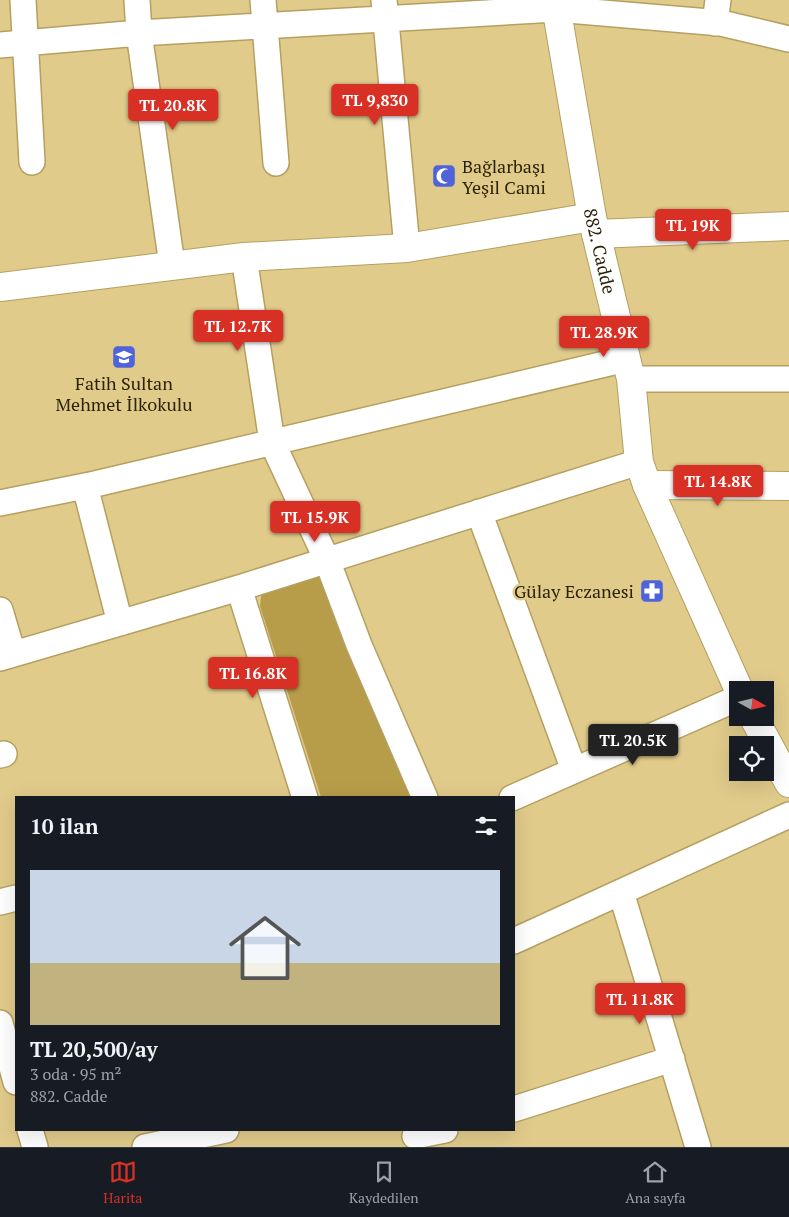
<!DOCTYPE html>
<html lang="tr">
<head>
<meta charset="utf-8">
<style>
	:root { --surface:#171b24; --page:#242831; --text:#f1f3f6; --muted:#9ea1a6; --line:#363941; --accent:#d93025 }
	body { margin:0; font-family:"PT Serif",serif; background:var(--page); color:var(--text); height:100vh; display:flex; flex-direction:column; font-size:19px; white-space:nowrap }
	* { box-sizing:border-box; margin:0 }
	p { font-size:16px; color:var(--muted) }
	.icon { flex:none; width:28px; height:28px; fill:none; stroke:currentColor; stroke-width:2; stroke-linecap:round; stroke-linejoin:round }
	.map { position:relative; flex:1; overflow:hidden }
	.panel { position:absolute; left:15px; top:796px; width:500px; height:335px; display:flex; flex-direction:column; background:var(--surface); border-radius:0px; box-shadow:0 5px 20px #0002 }
	.panel>* { flex:none }
	.needle { width:32px; rotate:98deg }
	.controls { position:absolute; left:729px; top:681px; display:grid; gap:10px }
	.controls a { display:grid; place-items:center; width:45px; height:45px; border-radius:0px; background:var(--surface); box-shadow:0 5px 20px #0002; font-size:25px }
	.price { position:absolute; translate:-50% -42px; padding:0 11px; border-radius:5px; background:var(--accent); color:#fff; font-size:16px; line-height:32px; filter:drop-shadow(0 1px 2px #0008) }
	.price::after { content:''; position:absolute; left:50%; top:30px; width:15px; height:11px; margin-left:-8px; background:inherit; clip-path:polygon(0 0,100% 0,50% 100%) }
	.price.selected { background:#222; color:#fff }
	ul { padding:0; list-style:none }
	li { display:grid; align-content:center; gap:10px; height:265px; padding:0 15px }
	li span { display:grid; place-items:center; height:155px; border-radius:0px; color:#555 }
	li>.icon { margin-inline-start:auto }
	span .icon { width:90px; height:90px; fill:#fffc; stroke-width:1 }
	li b { font-size:21px }
	h2 { display:flex; justify-content:space-between; align-items:center; height:60px; padding:0 15px; font-size:21px }
	.menu { display:flex; justify-content:space-around; align-items:center; height:70px; border-top:1px solid var(--line); background:var(--surface); font-size:14px; color:var(--muted) }
	.menu a { display:grid; justify-items:center; gap:2px }
	.menu .selected { color:var(--accent) }
	.map>svg:first-child { display:block }
	.green { fill:#b79d49 }
	.lines { fill:none; stroke-linecap:round; stroke-linejoin:round }
	.minor-casing { stroke:#b5a061; stroke-width:28 }
	.tertiary-casing { stroke:#b5a061; stroke-width:30 }
	.minor { stroke:#fff; stroke-width:25 }
	.tertiary { stroke:#fff; stroke-width:28 }
	.labels { text-anchor:middle; dominant-baseline:central; stroke-width:5; stroke-linejoin:round; paint-order:stroke }
	.poi-label { font-size:18px; fill:#2b2308; stroke:#e1cb8b; text-anchor:start }
	.street-label { font-size:18px; fill:#2b2308; stroke:#e1cb8b }
</style>
</head>
<body>
<div class="map">
<svg width="789" height="1147" viewBox="0 0 789 1147">
	<rect width="100%" height="100%" fill="#e1cb8b"/>
	<path class="green" d="M 324,573 L 415,797 L 321,797 L 260,606 L 262,589 Z"/>
	<g class="lines">
		<defs>
			<path id="minor" d="M 23,0 L 32,162
				M 137,0 L 139,33 L 172,265
				M 263,0 L 276,163
				M 384,0 L 407,248
				M 715,23 L 718,0
				M 0,45 L 139,33 L 556,9 L 721,23 L 789,39
				M 244,257 L 272,442 L 327,560 L 359,645 L 425,798
				M 631,379 L 789,379
				M 85,486 L 120,623
				M 0,503 L 95,484 L 626,359
				M 479,512 L 574,770
				M 239,588 L 305,798
				M 0,610 L 13,654
				M 0,658 L 239,588 L 639,462
				M 0,755 L 4,754
				M 512,798 L 738,698
				M 621,892 L 698,1147
				M 0,902 L 16,898
				M 514,941 L 789,815
				M 0,1023 L 16,1082
				M 514,1109 L 672,1059
				M 30,1130 L 35,1147
				M 415,1136 L 445,1130
				M 145,1147 L 226,1130"/>
			<g id="tertiary">
				<path id="s1" d="M 555,0 L 592,217 L 631,379 L 639,462 L 647,485 L 739,690"/>
				<path d="M 596,234 L 789,226"/>
				<path d="M 0,287 L 244,257 L 407,248 L 592,217"/>
				<path d="M 647,485 L 789,486"/>
				<path d="M 754,718 L 789,783"/>
			</g>
		</defs>
		<use href="#minor" class="minor-casing"/>
		<use href="#tertiary" class="tertiary-casing"/>
		<use href="#minor" class="minor"/>
		<use href="#tertiary" class="tertiary"/>
	</g>
	<defs>
		<symbol id="mosque-square" viewBox="-11 -11 22 22"><rect x="-9" y="-9" width="18" height="18" rx="4" fill="#5064da" stroke="#e1cb8b"/><path d="M3.5-4.9A6 6 0 1 0 3.5 4.9A5 5 0 1 1 3.5-4.9Z" fill="#fff"/></symbol>
		<symbol id="school-square" viewBox="-11 -11 22 22"><rect x="-9" y="-9" width="18" height="18" rx="4" fill="#5064da" stroke="#e1cb8b"/><path d="M0-5L7-2L0 1L-7-2ZM-4 1L0 2.5L4 1V4Q0 6-4 4Z" fill="#fff"/></symbol>
		<symbol id="pharmacy-square" viewBox="-11 -11 22 22"><rect x="-9" y="-9" width="18" height="18" rx="4" fill="#5064da" stroke="#e1cb8b"/><path d="M-2-6h4v4h4v4h-4v4h-4v-4h-4v-4h4Z" fill="#fff"/></symbol>
	</defs>
	<g fill-rule="evenodd">
		<use href="#mosque-square" x="430" y="162" width="28" height="28"/>
		<use href="#school-square" x="110" y="343" width="28" height="28"/>
		<use href="#pharmacy-square" x="638" y="577" width="28" height="28"/>
	</g>
	<g class="labels">
		<g class="poi-label">
			<text x="462" y="166">Bağlarbaşı<tspan x="462" dy="21">Yeşil Cami</tspan></text>
			<text x="124" y="383" text-anchor="middle">Fatih Sultan<tspan x="124" dy="21">Mehmet İlkokulu</tspan></text>
			<text x="634" y="591" text-anchor="end">Gülay Eczanesi</text>
		</g>
		<g class="street-label">
			<text stroke="none"><textPath href="#s1" startOffset="255">882. Cadde</textPath></text>
		</g>
	</g>
</svg>
<div class="controls">
<a><svg class="needle" viewBox="-14 -14 28 28"><path d="M0-13l5 13h-10z" fill="#e53935"/><path d="M0 13l5-13h-10z" fill="#9ea1a6"/></svg></a>
<a><svg class="icon" aria-label="locate" viewBox="0 0 24 24"><circle cx="12" cy="12" r="6"/><path d="M12 2v4M12 18v4M2 12h4M18 12h4"/></svg></a>
</div>
<b class="price" style="left:375px;top:126px">TL 9,830</b>
<b class="price" style="left:173px;top:131px">TL 20.8K</b>
<b class="price" style="left:693px;top:251px">TL 19K</b>
<b class="price" style="left:238px;top:352px">TL 12.7K</b>
<b class="price" style="left:604px;top:358px">TL 28.9K</b>
<b class="price" style="left:718px;top:507px">TL 14.8K</b>
<b class="price" style="left:315px;top:543px">TL 15.9K</b>
<b class="price" style="left:253px;top:699px">TL 16.8K</b>
<b class="price selected" style="left:633px;top:766px">TL 20.5K</b>
<b class="price" style="left:640px;top:1025px">TL 11.8K</b>
<section class="panel">
<h2>10 ilan<svg class="icon" aria-label="filters" viewBox="0 0 24 24"><path d="M4 7h16M4 17h16"/><circle cx="9" cy="7" r="2"/><circle cx="15" cy="17" r="2"/></svg></h2>
<ul>
<li><span style="background:linear-gradient(#c9d6e8 60%,#c2b280 0)"><svg class="icon" aria-label="home" viewBox="0 0 24 24"><path d="M3 11l9-7 9 7M6 9v11h12V9"/></svg></span><div><b>TL 20,500/ay</b><p>3 oda · 95 m²</p><p>882. Cadde</p></div></li>
</ul>
</section>
</div>
<nav class="menu">
<a class="selected"><svg class="icon" aria-label="map" viewBox="0 0 24 24"><path d="M3 6l6-2 6 2 6-2v14l-6 2-6-2-6 2zM9 4v14M15 6v14"/></svg>Harita</a>
<a><svg class="icon" aria-label="saved" viewBox="0 0 24 24"><path d="M7 4h10v16l-5-4-5 4z"/></svg>Kaydedilen</a>
<a><svg class="icon" aria-label="home" viewBox="0 0 24 24"><path d="M3 11l9-7 9 7M6 9v11h12V9"/></svg>Ana sayfa</a>
</nav>
</body>
</html>
